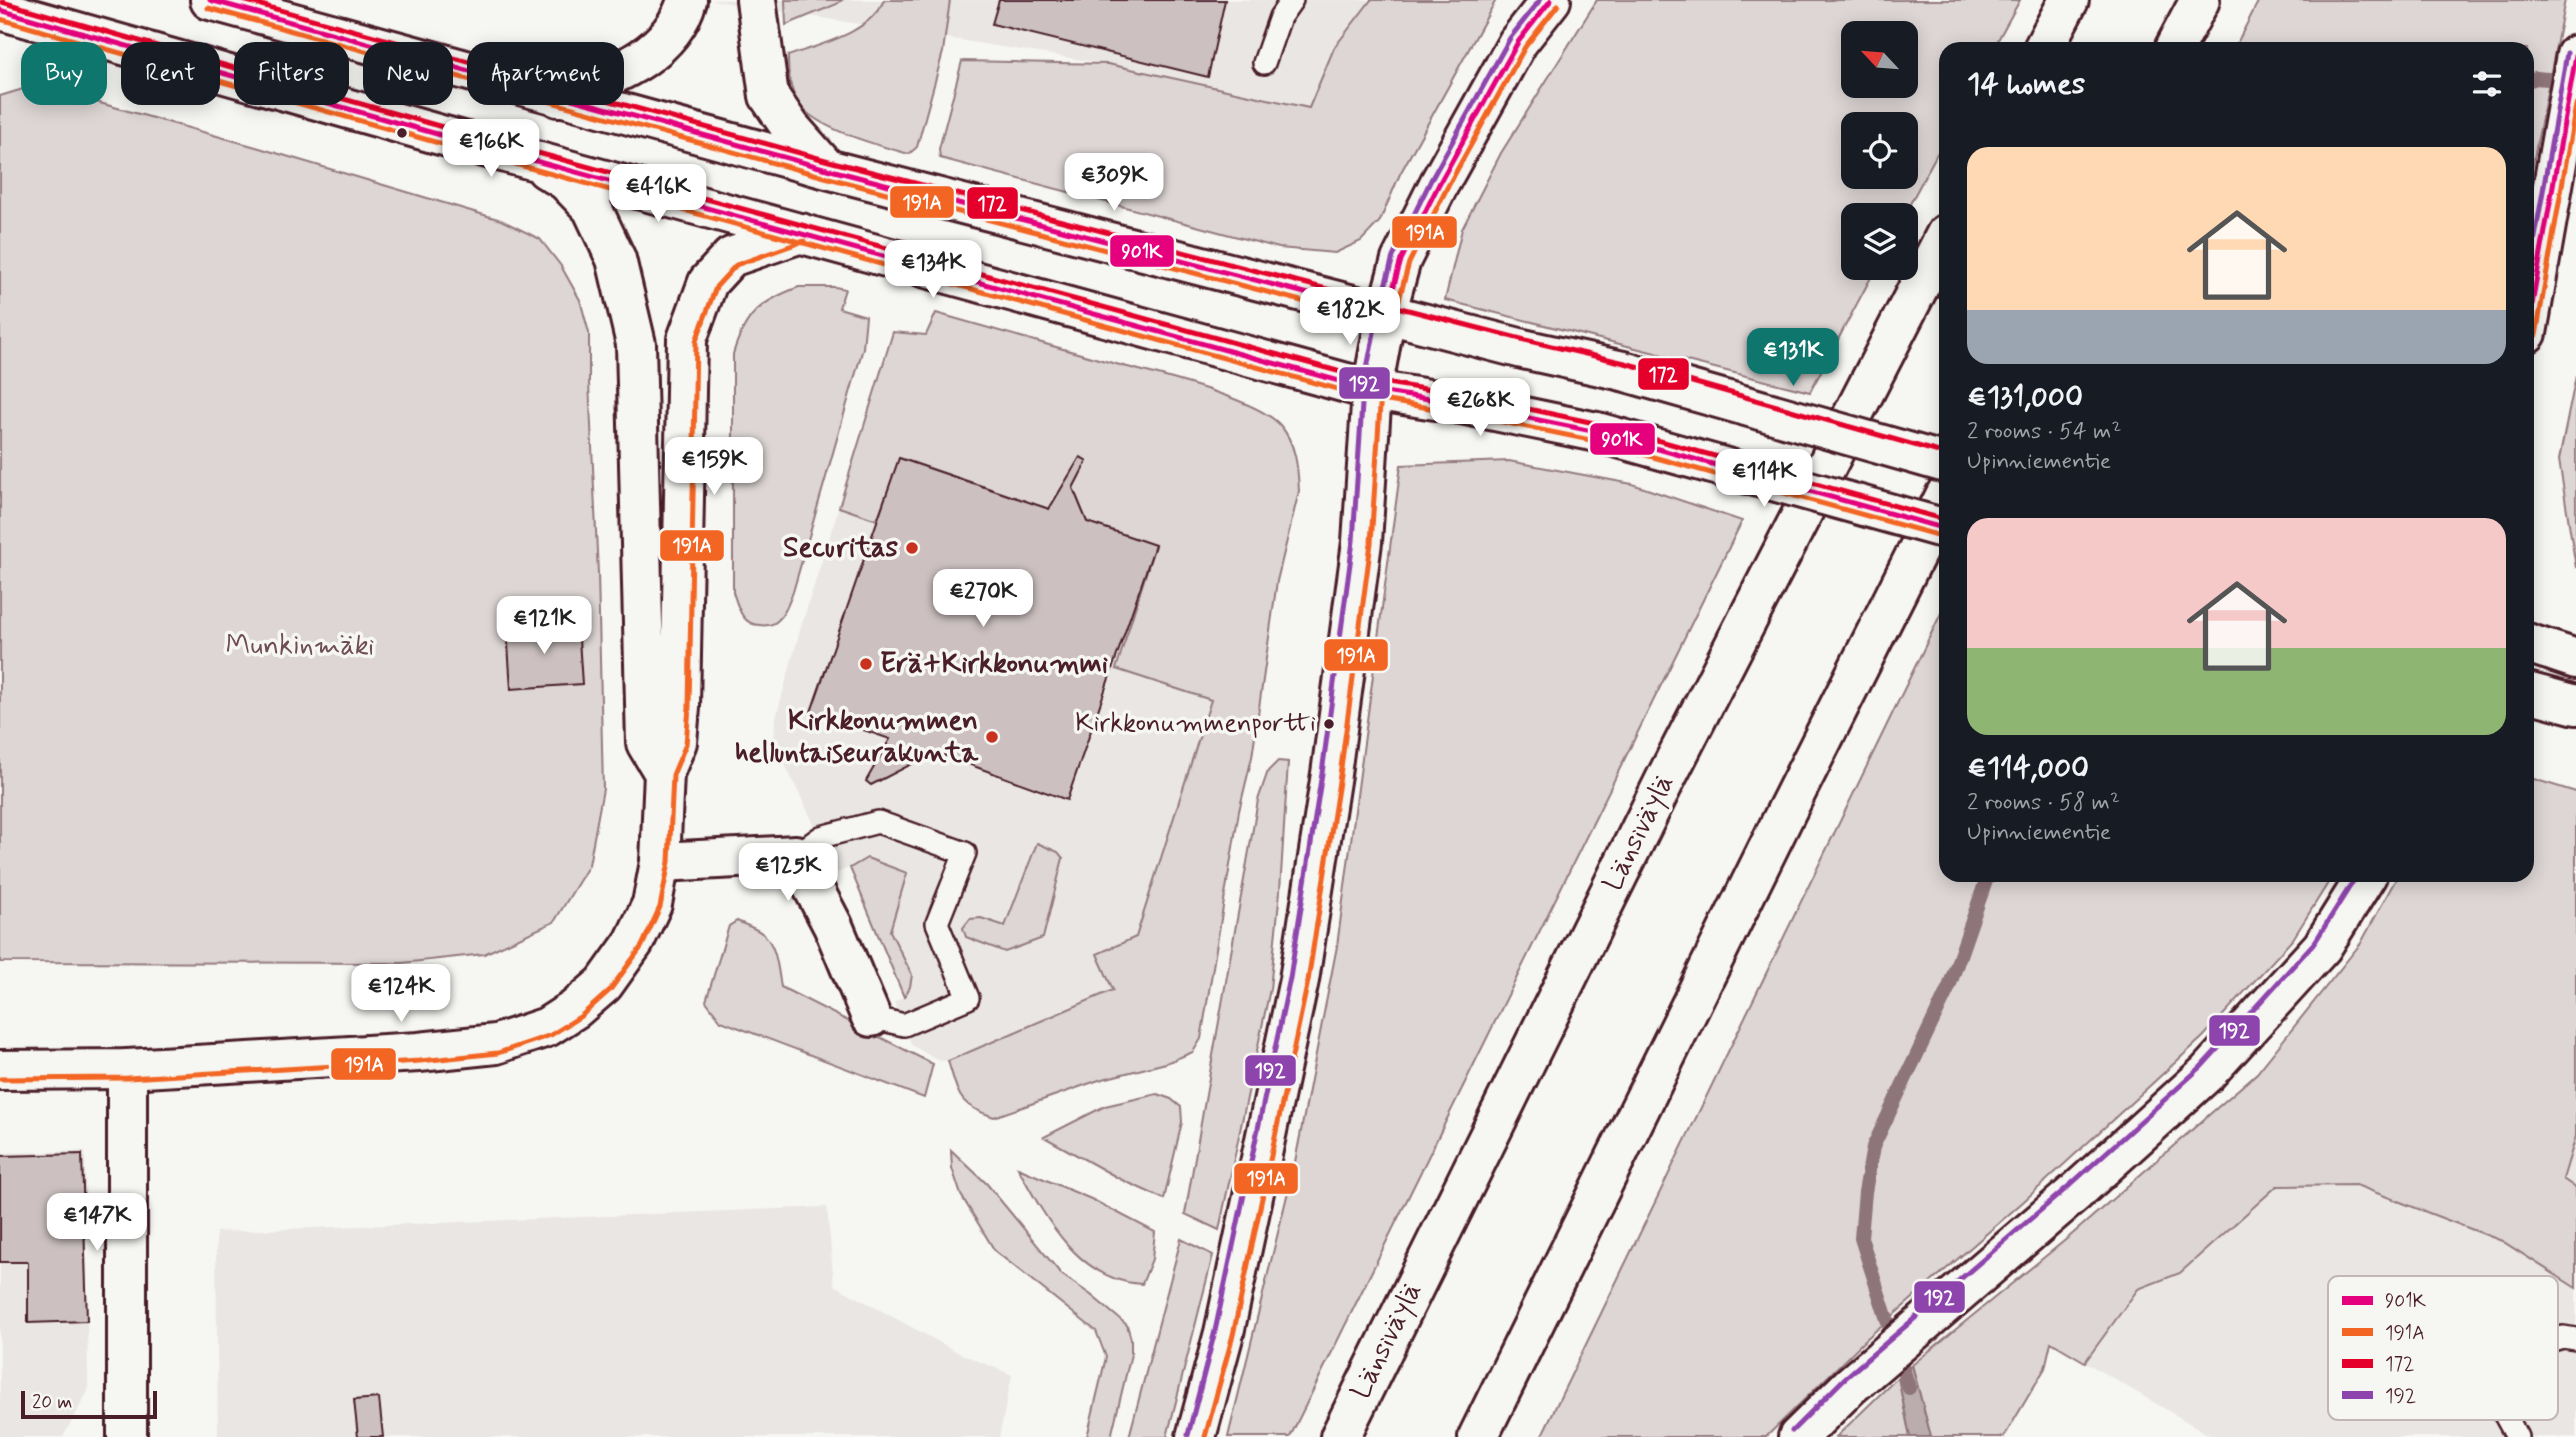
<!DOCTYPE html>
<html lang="en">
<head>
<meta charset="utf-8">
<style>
	:root { --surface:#171b24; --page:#20242c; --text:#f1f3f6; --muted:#9ea1a6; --accent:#0f766e }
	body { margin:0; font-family:Mynerve,sans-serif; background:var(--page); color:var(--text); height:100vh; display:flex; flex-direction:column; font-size:26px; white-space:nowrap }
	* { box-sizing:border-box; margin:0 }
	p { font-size:23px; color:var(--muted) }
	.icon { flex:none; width:38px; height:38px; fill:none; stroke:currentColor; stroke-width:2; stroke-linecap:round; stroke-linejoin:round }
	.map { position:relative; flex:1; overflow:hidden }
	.side { position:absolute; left:1939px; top:42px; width:595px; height:840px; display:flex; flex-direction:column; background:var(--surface); border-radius:21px; box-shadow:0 4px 18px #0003 }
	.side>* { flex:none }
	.top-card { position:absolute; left:21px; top:42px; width:665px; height:63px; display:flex; gap:14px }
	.needle { width:46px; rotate:296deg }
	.controls { position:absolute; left:1841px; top:21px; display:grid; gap:14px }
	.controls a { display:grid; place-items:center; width:77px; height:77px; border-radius:14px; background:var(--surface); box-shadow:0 4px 18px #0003; font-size:35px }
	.scale { position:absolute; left:21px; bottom:18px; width:136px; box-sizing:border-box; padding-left:7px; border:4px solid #4a1f2b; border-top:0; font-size:19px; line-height:24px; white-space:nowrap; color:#4a1f2b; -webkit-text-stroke:5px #f6f6f2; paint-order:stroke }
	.price { position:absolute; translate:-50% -60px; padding:0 16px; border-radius:14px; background:#fff; color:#222; font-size:23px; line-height:46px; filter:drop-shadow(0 2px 4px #0008) }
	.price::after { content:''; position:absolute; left:50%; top:42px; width:21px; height:16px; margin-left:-10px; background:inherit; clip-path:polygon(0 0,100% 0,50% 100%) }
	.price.selected { background:var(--accent); color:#fff }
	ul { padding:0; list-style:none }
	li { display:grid; align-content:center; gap:14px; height:371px; padding:0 28px }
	li span { display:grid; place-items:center; height:217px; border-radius:21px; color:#555 }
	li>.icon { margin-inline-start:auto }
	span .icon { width:126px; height:126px; fill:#fffc; stroke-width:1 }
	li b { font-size:30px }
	h2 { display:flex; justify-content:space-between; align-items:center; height:84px; padding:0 28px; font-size:30px }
	.chip { padding:0 24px; border-radius:21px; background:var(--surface); box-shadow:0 4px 18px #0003; font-size:24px; line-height:63px }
	.chip.selected { background:var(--accent); color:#fff }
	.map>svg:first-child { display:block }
	.built { fill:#e9e6e3 }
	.green { fill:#ddd6d5; stroke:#947a80; stroke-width:2; fill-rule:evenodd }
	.water { fill:#bbadae; stroke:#8e747a; stroke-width:2 }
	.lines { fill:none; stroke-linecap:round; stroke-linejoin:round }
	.stream { stroke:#8e747a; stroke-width:14 }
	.building { fill:#ccc1c0; stroke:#4a1f2b; stroke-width:2 }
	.service-casing { stroke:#4a1f2b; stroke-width:26 }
	.minor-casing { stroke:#4a1f2b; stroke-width:44 }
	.secondary-casing { stroke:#4a1f2b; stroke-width:44 }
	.primary-casing { stroke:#4a1f2b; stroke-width:44 }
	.motorway-casing { stroke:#4a1f2b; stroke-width:44 }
	.service { stroke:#f6f6f2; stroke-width:21 }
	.minor { stroke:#f6f6f2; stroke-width:38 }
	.secondary { stroke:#f6f6f2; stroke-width:38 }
	.primary { stroke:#f6f6f2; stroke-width:38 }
	.motorway { stroke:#f6f6f2; stroke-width:38 }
	.secondary-bridge-casing { stroke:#4a1f2b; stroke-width:44; stroke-linecap:butt }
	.secondary-bridge { stroke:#f6f6f2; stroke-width:38 }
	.bus-1-casing { stroke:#f6f6f2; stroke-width:10 }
	.bus-2-casing { stroke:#f6f6f2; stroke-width:10 }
	.bus-3-casing { stroke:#f6f6f2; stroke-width:10 }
	.bus-4-casing { stroke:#f6f6f2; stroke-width:10 }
	.bus-1 { stroke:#e5007d; stroke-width:5 }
	.bus-2 { stroke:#f26522; stroke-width:5 }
	.bus-3 { stroke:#e4002b; stroke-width:5 }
	.bus-4 { stroke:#8e44ad; stroke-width:5 }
	.bus-dot { fill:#4a1f2b; stroke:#f6f6f2; stroke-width:2.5 }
	.poi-dot { fill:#c8321e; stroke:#f6f6f2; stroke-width:2.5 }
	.labels { text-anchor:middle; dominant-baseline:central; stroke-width:7; stroke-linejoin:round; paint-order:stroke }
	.bus-label { font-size:26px; fill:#4a1f2b; stroke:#f6f6f2; text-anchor:end }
	.poi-label { font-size:28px; font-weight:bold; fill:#4a1f2b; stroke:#f6f6f2; text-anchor:end }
	.park-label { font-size:28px; fill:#6f4d56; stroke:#f6f6f2 }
	.street-label { font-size:28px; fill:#4a1f2b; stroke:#f6f6f2 }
	.key { fill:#f6f6f2; stroke:#c2b6b6; stroke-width:2 }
	.key-label { font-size:19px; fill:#4a1f2b }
	.line-badge { stroke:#f6f6f2; stroke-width:2.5 }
	.badge-label { font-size:19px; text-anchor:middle; font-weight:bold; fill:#fff }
</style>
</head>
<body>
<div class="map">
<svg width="2576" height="1437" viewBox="0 0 2576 1437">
	<rect width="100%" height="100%" fill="#f6f6f2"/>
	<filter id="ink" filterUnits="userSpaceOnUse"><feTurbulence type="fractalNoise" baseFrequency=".0143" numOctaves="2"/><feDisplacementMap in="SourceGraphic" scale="14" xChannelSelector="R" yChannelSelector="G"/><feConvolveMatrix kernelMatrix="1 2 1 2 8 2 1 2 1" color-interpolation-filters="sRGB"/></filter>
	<g filter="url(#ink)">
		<path class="built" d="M 711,0 L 1406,0 L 1309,108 L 1108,64 Z
			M 1080,457 L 1087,461 L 1155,545 L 1211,700 L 1136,937 L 1113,990 L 948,1061 L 937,1060 L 912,1045 L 894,1002 L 904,997 L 912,975 L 890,931 L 894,914 L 867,858 L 838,873 L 774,742 L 775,721 L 801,627 L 839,507 L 877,520 L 899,458 L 1049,509 Z
			M 2576,1136 L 2576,1188 L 2563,1179 Z
			M 85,1151 L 88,1391 L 63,1437 L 0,1437 L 0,1153 Z
			M 2356,1185 L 2502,1241 L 2576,1288 L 2576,1437 L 2213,1437 L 2085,1362 L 2138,1289 L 2180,1273 L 2277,1186 Z
			M 827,1207 L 834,1285 L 959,1353 L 1012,1375 L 999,1437 L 218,1437 L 216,1232 Z"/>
		<path class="green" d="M 785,0 L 842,0 L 837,4 L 786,25 Z
			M 884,0 L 950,0 L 943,52 L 917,147 L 909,154 C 880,146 816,129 799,104 C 789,89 788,73 788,56 C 820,44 869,34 884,0 Z
			M 1371,0 L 1496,0 L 1400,174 L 1380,221 L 1361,241 L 1335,253 L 1279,248 L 940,158 L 939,149 L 962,61 L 1108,64 L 1309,108 L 1334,48 Z
			M 1597,0 L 2020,0 L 1993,49 L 1946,49 L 1946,137 L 1904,215 L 1853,215 L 1853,268 L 1876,268 L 1810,392 L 1445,300 L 1462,229 L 1501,153 ZM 1853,33 L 1906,33 L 1906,86 L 1853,86 ZM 1853,124 L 1906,124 L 1906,177 L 1853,177 Z
			M 2259,0 L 2565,0 L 2527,194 L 2527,49 L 2234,49 Z
			M 36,85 L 256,147 L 501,220 L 540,239 L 561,266 L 580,300 L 589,333 L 589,383 L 598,573 L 603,789 L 589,865 L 554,922 L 484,954 L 402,963 L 0,962 L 0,96 Z
			M 799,287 L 835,287 L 845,289 L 839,308 L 866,316 L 863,348 L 793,592 C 789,602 785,615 776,622 C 772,625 765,626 760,625 C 742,625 738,607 733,592 L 733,354 C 745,314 761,301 799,287 Z
			M 936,313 C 996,330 1056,347 1116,364 C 1154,374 1256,398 1280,425 C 1296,443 1298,468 1299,491 L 1277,581 L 1252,757 L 1239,811 L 1201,1039 L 1193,1052 L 1166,1063 L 1099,1080 L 994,1117 C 957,1105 959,1095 948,1061 L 1113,990 L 1097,954 L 1136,937 L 1211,700 L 1116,669 L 1155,545 L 1087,522 L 1073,488 L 1087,461 L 1081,457 L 1049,509 L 900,458 L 877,520 L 839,507 L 893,332 L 926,335 Z
			M 2576,376 L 2576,568 L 2559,460 Z
			M 1509,461 L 1632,484 L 1742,521 L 1290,1437 L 1228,1437 L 1294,1167 L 1337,946 L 1401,465 Z
			M 1946,603 L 1946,875 L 2333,875 L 2293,939 L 2203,1037 L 2024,1201 L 1865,1340 L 1766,1437 L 1541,1437 Z
			M 1278,761 L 1288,762 L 1280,891 L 1270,989 L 1219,1230 L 1185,1214 L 1258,800 L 1268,771 Z
			M 2527,777 L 2576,792 L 2576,1136 L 2563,1179 L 2576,1188 L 2576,1288 L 2502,1241 L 2356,1185 L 2277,1186 L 2180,1273 L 2138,1289 L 2085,1362 L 2051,1342 L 2045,1368 L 2004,1437 L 1931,1437 L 1912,1365 L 2069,1237 L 2257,1073 L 2361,943 L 2398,875 L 2527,875 Z
			M 1037,843 L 1058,852 L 1063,858 L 1043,938 L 1005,952 L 966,937 L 963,928 L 970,919 L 981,918 L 1005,926 Z
			M 867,858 L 907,873 L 890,931 L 912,975 L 910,987 L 904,997 L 850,868 Z
			M 737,921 C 745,925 756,928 763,934 C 777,945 778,971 781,987 L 933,1064 L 924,1098 L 721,1021 L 706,1001 L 729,926 Z
			M 1157,1094 L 1171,1099 L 1181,1107 L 1182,1122 L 1164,1199 L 1120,1179 L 1044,1137 L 1105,1106 Z
			M 951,1150 L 987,1184 L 1061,1274 L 1091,1295 L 1127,1325 L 1131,1339 L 1131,1354 L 1111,1437 L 1087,1437 L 1106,1357 L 1096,1331 L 995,1251 L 961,1195 L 952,1168 Z
			M 1018,1168 L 1091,1199 L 1155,1232 L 1152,1259 L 1142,1284 C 1078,1281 1045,1217 1018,1168 Z
			M 1181,1239 L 1213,1255 L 1167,1437 L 1129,1437 Z
			M 1898,1377 L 1910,1437 L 1836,1437 Z"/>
		<path class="water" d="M 1912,1365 L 1931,1437 L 1910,1437 L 1898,1377 Z"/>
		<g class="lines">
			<path class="stream" d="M 2527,81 L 2536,78 L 2571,81
				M 1909,1388 L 1861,1238 L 1865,1192 L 1873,1147 L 1949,987 L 1988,875"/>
		</g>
		<path class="building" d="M 999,0 L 1225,0 L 1208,77 L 992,24 Z
			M 1080,457 L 1087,461 L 1073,488 L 1087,522 L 1155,545 L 1067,800 L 935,752 L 871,785 L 866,781 L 890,739 L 811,712 L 899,458 L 1049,509 Z
			M 578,624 L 582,684 L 511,689 L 507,629 Z
			M 82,1154 L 87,1321 L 28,1323 L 28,1262 L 0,1262 L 0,1156 Z
			M 379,1398 L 383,1437 L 358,1437 L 354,1400 Z"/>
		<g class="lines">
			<defs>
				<path id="service" d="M 1264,63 L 1280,17 L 1292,0
					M 796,855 L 821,837 L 878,822 L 965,853 L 937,923 L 968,998 L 904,1025 L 871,1017
					M 2517,1437 L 2500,1406 L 2507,1373 L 2528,1347 L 2563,1337 L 2576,1339"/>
				<path id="minor" d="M 660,862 L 796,855 L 833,926 L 871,1017
					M 127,1437 L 127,1069"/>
				<path id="secondary" d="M 210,0 L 827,169 L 1523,349 L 1623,371
					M 756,0 L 769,96 L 790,127 L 827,169
					M 0,10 L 437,134 L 1372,390 L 1461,404 L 1597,432
					M 558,97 C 608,77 671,58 687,0
					M 546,169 L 566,181 L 592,208 L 616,259 L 636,344 L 646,743 L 664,773
					M 1372,390 L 1386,314
					M 2527,643 L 2576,659
					M 2527,692 L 2576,705
					M 0,1070 L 127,1069 L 419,1052 L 496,1044 L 547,1027 L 575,1009 L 604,984 L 634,942 L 652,904 L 660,862 L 664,773 L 677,742 L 680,707 L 687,339 L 708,282 L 731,257 L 801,233"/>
				<path id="primary" d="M 1196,1437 L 1224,1333 L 1299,980 L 1331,774 L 1362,542 L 1372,390
					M 1798,1437 L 1850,1386 L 2076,1192 L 2207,1073 L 2322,947 L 2367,875"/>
				<path id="motorway" d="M 2043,49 L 2069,0
					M 2174,49 L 2200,0
					M 1386,314 L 1401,260 L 1439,184 L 1518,42 L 1551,0
					M 2527,333 L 2576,55
					M 1340,1437 L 1667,776 L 1946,234
					M 1478,1437 L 1787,810 L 1946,494"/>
			</defs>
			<use href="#service" class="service-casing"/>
			<use href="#minor" class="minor-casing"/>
			<use href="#secondary" class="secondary-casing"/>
			<use href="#primary" class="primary-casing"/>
			<use href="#motorway" class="motorway-casing"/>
			<use href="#service" class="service"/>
			<use href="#minor" class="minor"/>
			<use href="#secondary" class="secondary"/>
			<use href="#primary" class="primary"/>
			<use href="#motorway" class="motorway"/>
			<defs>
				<path id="secondary-bridge" d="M 1623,371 L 1946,463
					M 1597,432 L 1946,529"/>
			</defs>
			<use href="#secondary-bridge" class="secondary-bridge-casing"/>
			<use href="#secondary-bridge" class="secondary-bridge"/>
			<defs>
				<path id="bus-1" d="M 210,0 L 827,169 L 1386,314
					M 0,10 L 437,134 L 1372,390 L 1461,404 L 1597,432 L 1946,529
					M 1386,314 L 1401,260 L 1439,184 L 1518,42 L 1551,0
					M 2527,333 L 2576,55"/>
				<path id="bus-2" d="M 208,8 L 825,177 L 1386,323 L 1394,318 L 1409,263 L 1447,188 L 1525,47 L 1558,5
					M 0,19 L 435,142 L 1370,398 L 1459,413 L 1595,441 L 1944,537
					M 2536,335 L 2576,105
					M 0,1079 L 128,1078 L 420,1061 L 498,1053 L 551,1035 L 581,1016 L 610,990 L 642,946 L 660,907 L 669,862 L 673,775 L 686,744 L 689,707 L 696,341 L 716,287 L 736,265 L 804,241
					M 1205,1437 L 1233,1335 L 1308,981 L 1340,775 L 1371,543 L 1381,391"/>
				<path id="bus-3" d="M 243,0 L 829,161 L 1525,340 L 1625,363 L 1946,454
					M 2,2 L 439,126 L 1374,381 L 1463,395 L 1599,424 L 1946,520"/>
				<path id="bus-4" d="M 2527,283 L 2567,53
					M 1792,1431 L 1844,1379 L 2070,1185 L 2201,1067 L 2315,942 L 2357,875
					M 1188,1435 L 1215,1331 L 1290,978 L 1322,773 L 1353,541 L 1363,389 L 1378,312 L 1393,257 L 1431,180 L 1510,38 L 1540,0"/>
			</defs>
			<use href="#bus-1" class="bus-1-casing"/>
			<use href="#bus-2" class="bus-2-casing"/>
			<use href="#bus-3" class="bus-3-casing"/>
			<use href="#bus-4" class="bus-4-casing"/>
			<use href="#bus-1" class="bus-1"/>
			<use href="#bus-2" class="bus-2"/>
			<use href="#bus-3" class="bus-3"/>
			<use href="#bus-4" class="bus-4"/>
		</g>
	</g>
	<g class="bus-dot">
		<circle cx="402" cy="133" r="6"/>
		<circle cx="1329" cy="724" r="6"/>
	</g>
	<g class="poi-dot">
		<circle cx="912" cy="548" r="7"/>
		<circle cx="866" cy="664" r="7"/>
		<circle cx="992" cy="737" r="7"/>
	</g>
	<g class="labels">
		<g class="bus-label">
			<text x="1316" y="724">Kirkkonummenportti</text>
		</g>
		<g class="poi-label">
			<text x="898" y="548">Securitas</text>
			<text x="880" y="664" text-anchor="start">Erä+Kirkkonummi</text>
			<text x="978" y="721">Kirkkonummen<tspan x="978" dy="32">helluntaiseurakunta</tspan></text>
		</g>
		<g class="park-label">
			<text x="300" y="646">Munkinmäki</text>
		</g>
		<g class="street-label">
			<text transform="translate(1639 833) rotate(-64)">Länsiväylä</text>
			<text transform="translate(1387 1341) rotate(-64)">Länsiväylä</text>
		</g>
	</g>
	<rect x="2328" y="1276" width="230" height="144" rx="10" class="key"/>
	<rect x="2342" y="1296" width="31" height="9" fill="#e5007d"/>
	<rect x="2342" y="1328" width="31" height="8" fill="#f26522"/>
	<rect x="2342" y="1359" width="31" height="9" fill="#e4002b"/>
	<rect x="2342" y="1391" width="31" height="8" fill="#8e44ad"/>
	<g class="key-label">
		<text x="2385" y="1307">901K</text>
		<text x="2385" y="1339">191A</text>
		<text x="2385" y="1370">172</text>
		<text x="2385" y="1402">192</text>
	</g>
	<g class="line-badge">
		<rect x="889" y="185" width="66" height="34" rx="7" fill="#f26522"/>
		<rect x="966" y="186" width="53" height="34" rx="7" fill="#e4002b"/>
		<rect x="1391" y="215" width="67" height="34" rx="7" fill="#f26522"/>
		<rect x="1109" y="234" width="66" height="34" rx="7" fill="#e5007d"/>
		<rect x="1637" y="357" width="53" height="34" rx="7" fill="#e4002b"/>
		<rect x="1338" y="366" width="53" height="34" rx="7" fill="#8e44ad"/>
		<rect x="1589" y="422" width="67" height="34" rx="7" fill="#e5007d"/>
		<rect x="659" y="529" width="66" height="33" rx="7" fill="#f26522"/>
		<rect x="1323" y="638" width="66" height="34" rx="7" fill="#f26522"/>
		<rect x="2208" y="1014" width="53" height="33" rx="7" fill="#8e44ad"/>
		<rect x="330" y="1047" width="67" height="34" rx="7" fill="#f26522"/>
		<rect x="1244" y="1054" width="53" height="33" rx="7" fill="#8e44ad"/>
		<rect x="1233" y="1162" width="66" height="33" rx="7" fill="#f26522"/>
		<rect x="1913" y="1280" width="53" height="34" rx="7" fill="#8e44ad"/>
	</g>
	<g class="badge-label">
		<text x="922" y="209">191A</text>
		<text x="992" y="210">172</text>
		<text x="1425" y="239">191A</text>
		<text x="1142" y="258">901K</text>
		<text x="1663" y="381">172</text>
		<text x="1364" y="390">192</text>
		<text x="1622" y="446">901K</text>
		<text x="692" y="552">191A</text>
		<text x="1356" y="662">191A</text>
		<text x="2234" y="1037">192</text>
		<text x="364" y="1071">191A</text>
		<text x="1270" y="1077">192</text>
		<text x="1266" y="1185">191A</text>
		<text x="1939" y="1304">192</text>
	</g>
</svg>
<div class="controls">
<a><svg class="needle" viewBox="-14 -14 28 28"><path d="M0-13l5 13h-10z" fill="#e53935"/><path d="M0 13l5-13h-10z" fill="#9ea1a6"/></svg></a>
<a><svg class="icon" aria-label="locate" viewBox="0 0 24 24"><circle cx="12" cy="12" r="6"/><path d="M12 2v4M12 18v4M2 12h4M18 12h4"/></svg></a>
<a><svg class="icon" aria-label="layers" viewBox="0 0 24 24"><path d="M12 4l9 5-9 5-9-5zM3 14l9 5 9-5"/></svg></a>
</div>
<div class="scale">20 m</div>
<b class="price" style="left:491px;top:179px">€166K</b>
<b class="price" style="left:1114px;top:213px">€309K</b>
<b class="price" style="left:658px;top:224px">€416K</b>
<b class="price" style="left:933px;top:300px">€134K</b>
<b class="price" style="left:1350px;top:347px">€182K</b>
<b class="price selected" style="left:1793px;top:388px">€131K</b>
<b class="price" style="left:1480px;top:438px">€268K</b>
<b class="price" style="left:714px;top:497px">€159K</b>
<b class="price" style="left:1764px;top:509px">€114K</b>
<b class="price" style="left:983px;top:629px">€270K</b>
<b class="price" style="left:544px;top:656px">€121K</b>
<b class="price" style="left:788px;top:903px">€125K</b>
<b class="price" style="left:401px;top:1024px">€124K</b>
<b class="price" style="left:97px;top:1253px">€147K</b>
<div class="top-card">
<a class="chip selected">Buy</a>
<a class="chip">Rent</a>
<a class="chip">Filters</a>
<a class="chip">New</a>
<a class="chip">Apartment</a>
</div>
<section class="side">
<h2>14 homes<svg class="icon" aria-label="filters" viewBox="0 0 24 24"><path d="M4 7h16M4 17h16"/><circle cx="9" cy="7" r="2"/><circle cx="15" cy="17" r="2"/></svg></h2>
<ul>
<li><span style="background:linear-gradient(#ffd9b3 75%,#9aa5b1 0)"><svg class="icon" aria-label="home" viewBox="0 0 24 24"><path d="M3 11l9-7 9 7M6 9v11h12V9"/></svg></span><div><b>€131,000</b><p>2 rooms · 54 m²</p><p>Upinniementie</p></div></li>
<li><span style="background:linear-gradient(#f6c9c9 60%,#8fb573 0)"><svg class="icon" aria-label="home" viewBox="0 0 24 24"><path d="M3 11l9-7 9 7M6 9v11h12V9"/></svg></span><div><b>€114,000</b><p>2 rooms · 58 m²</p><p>Upinniementie</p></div></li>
</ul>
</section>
</div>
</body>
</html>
